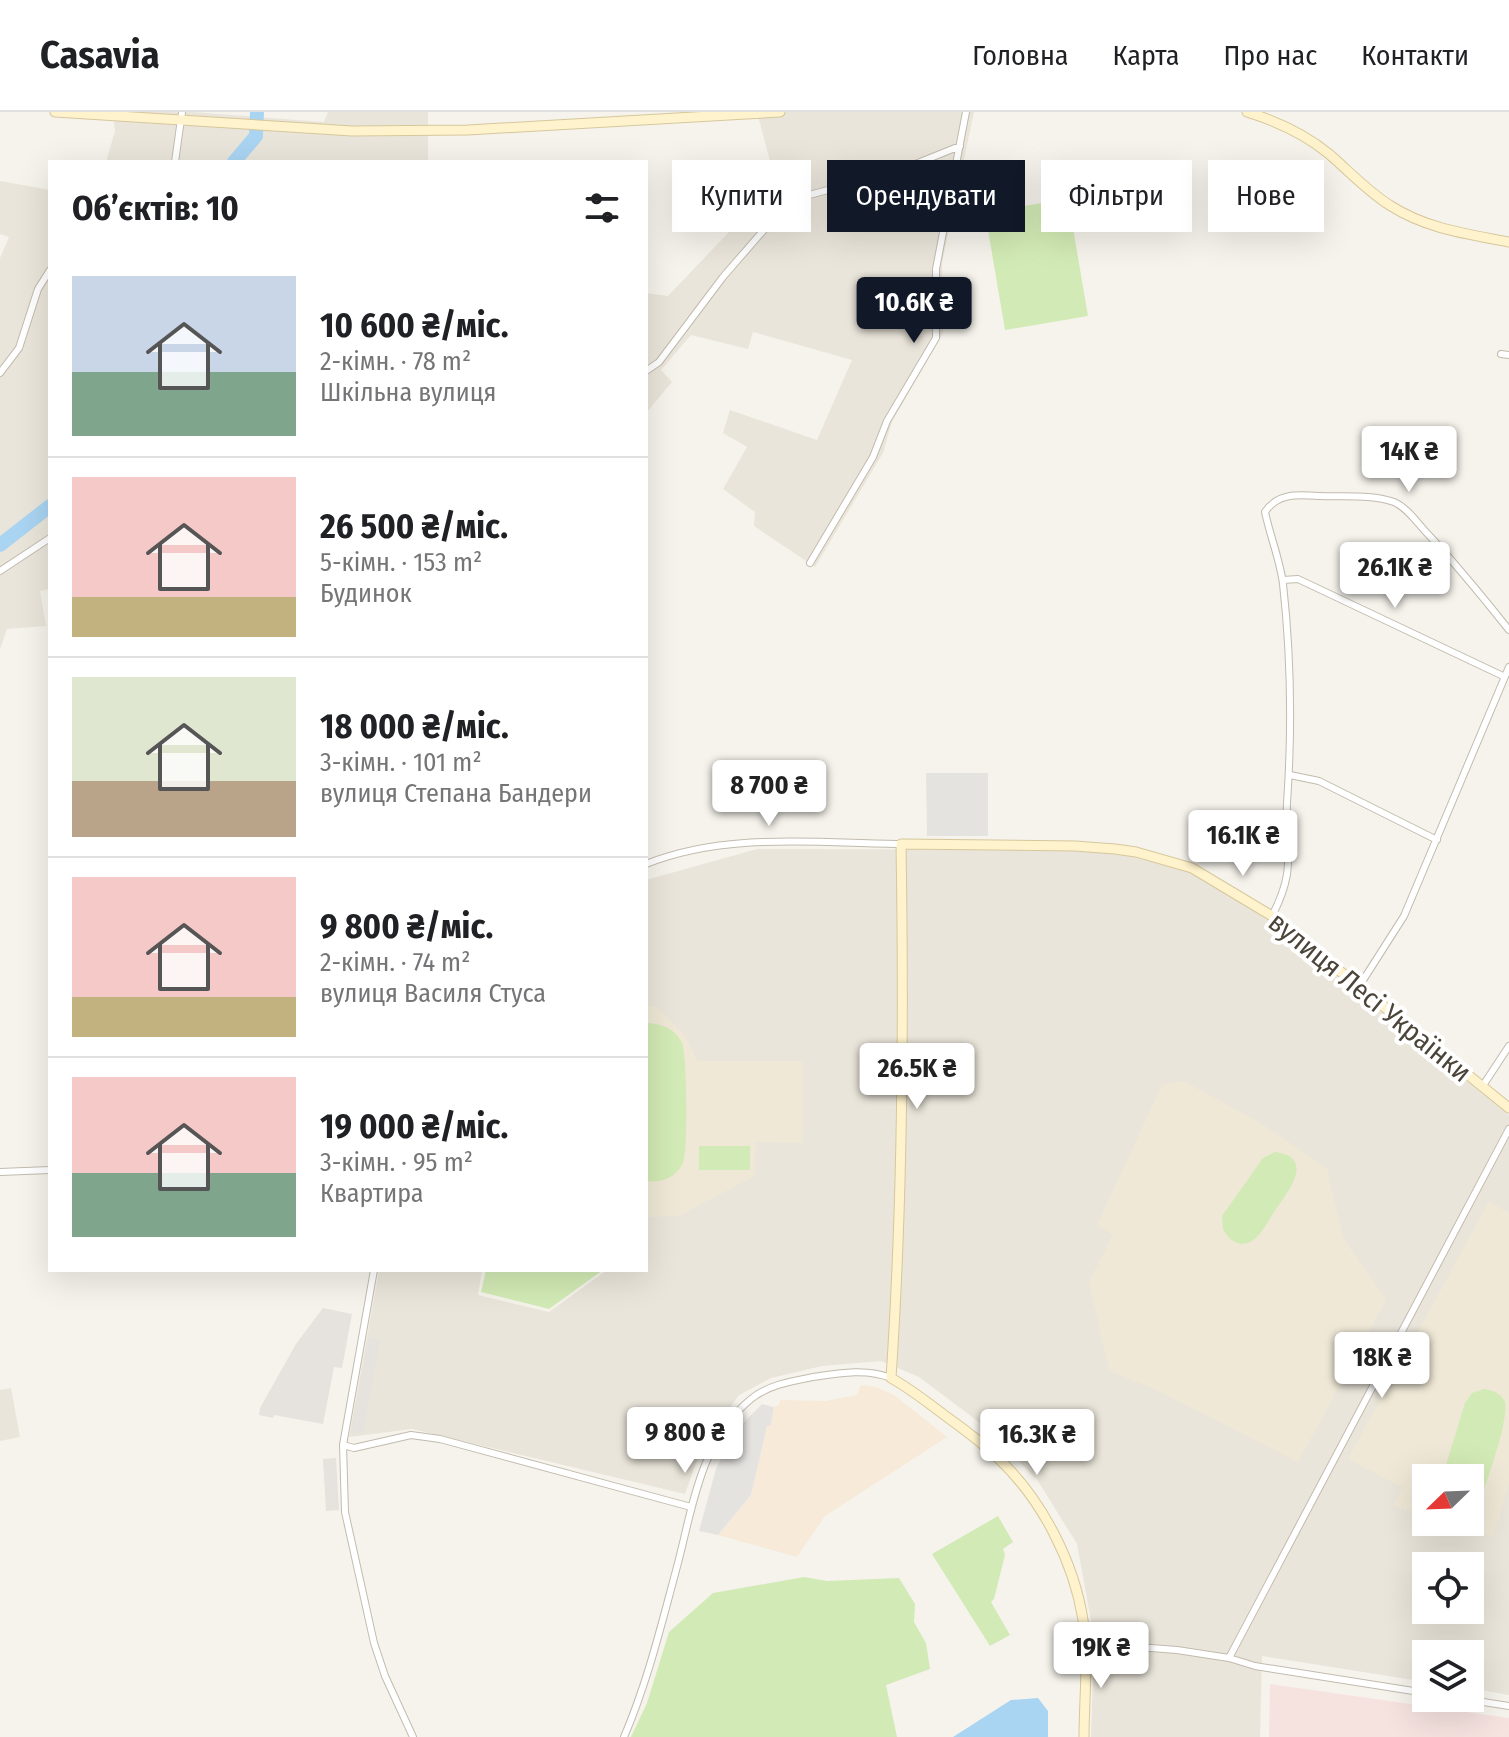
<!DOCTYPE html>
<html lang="uk">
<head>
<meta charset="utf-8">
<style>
	:root { --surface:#fff; --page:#f6f6f6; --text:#202124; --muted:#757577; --line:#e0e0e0; --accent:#111827 }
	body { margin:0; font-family:"Fira Sans Condensed",sans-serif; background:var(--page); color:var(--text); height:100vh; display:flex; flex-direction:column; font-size:30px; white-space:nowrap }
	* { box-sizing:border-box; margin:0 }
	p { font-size:26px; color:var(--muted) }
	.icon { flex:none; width:44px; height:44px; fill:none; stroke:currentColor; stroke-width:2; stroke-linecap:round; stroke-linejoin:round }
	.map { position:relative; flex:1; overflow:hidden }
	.drawer { position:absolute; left:48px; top:48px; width:600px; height:1112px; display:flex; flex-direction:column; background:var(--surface); border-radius:0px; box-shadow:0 8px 32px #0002 }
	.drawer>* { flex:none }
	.banner { position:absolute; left:672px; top:48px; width:716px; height:72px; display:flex; gap:16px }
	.needle { width:52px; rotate:247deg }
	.buttons { position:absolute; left:1412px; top:1352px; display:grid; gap:16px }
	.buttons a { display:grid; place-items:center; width:72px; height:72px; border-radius:0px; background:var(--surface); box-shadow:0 8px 32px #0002; font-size:40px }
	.price { position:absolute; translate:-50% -68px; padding:0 18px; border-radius:8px; background:#fff; color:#222; font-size:26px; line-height:52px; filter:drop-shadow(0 2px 4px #0008) }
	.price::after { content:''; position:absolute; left:50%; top:48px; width:24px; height:18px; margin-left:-12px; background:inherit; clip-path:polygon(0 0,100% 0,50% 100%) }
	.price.on { background:var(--accent); color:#fff }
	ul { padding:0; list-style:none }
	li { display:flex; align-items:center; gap:24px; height:200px; padding:0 24px }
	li+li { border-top:2px solid var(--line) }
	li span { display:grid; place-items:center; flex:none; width:224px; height:160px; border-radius:0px; color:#555 }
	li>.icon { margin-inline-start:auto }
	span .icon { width:96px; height:96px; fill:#fffc; stroke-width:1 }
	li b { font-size:34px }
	h2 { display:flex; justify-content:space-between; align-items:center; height:96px; padding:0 24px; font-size:34px }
	.chip { padding:0 28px; border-radius:0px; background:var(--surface); box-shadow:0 8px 32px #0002; font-size:28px; line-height:72px }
	.chip.on { background:var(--accent); color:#fff }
	header { display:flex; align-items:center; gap:48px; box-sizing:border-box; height:112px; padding:0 40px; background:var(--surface); border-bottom:2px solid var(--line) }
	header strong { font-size:38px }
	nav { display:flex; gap:44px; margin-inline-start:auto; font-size:28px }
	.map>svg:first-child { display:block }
	.residential { fill:#eae5da; fill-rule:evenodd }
	.commercial { fill:#f7ead8 }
	.industrial { fill:#e6e2dd }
	.education { fill:#efe8d6 }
	.medical { fill:#f6e3e0 }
	.green { fill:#d2eab5 }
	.parking { fill:#e5e3e0 }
	.water { fill:#a9d4f2 }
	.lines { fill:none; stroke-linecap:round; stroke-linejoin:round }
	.river { stroke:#a9d4f2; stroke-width:14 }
	.street-casing { stroke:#c2bbae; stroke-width:8 }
	.secondary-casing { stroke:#d6c79b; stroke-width:11 }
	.street { stroke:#fff; stroke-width:6 }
	.secondary { stroke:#fff3cd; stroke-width:9 }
	.labels { text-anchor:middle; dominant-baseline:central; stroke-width:8; stroke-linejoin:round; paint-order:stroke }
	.street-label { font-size:28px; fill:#4b4439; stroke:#fff }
</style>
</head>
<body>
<header>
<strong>Casavia</strong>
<nav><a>Головна</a><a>Карта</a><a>Про нас</a><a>Контакти</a></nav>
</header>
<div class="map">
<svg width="1509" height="1625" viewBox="0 0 1509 1625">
	<rect width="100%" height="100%" fill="#f6f3ec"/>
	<path class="residential" d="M 113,0 L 192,0 L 324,10 L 328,0 L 428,0 L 428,50 L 106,50 L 115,19 Z
		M 757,0 L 974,0 L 942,151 L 943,221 L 892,310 L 883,341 L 815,455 L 754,414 L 755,400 L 723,377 L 747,335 L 723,321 L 730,298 L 817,328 L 852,248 L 753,220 L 748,237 L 691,223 L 661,258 L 672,270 L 646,301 L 646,181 L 668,184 L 728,121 L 721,72 L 771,53 Z
		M 0,69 L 50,78 L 50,477 L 40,479 L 46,514 L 7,517 L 0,537 L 0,146 L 9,125 L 0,122 Z
		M 757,737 L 1061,738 L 1118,741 L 1199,763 L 1292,824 L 1509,1003 L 1509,1583 L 1470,1576 L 1470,1542 L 1426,1542 L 1426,1570 L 1262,1544 L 1260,1625 L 1091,1625 L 1094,1525 L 1077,1432 L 1038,1369 L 984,1314 L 919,1265 L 881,1249 L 822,1254 L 771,1266 L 739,1283 L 702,1334 L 685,1382 L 412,1317 L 349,1325 L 379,1158 L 482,1158 L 478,1183 L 549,1200 L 607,1158 L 646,1158 L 646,768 ZM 1426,1366 L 1470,1366 L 1470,1410 L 1426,1410 ZM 1426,1454 L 1470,1454 L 1470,1498 L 1426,1498 Z
		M 11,1276 L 20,1325 L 0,1329 L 0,1278 Z"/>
	<path class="commercial" d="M 861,1273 L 876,1275 L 894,1283 L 947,1325 L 825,1404 L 797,1445 L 718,1423 L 751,1383 L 767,1313 L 771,1313 L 774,1295 L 779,1293 L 780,1288 L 825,1289 L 857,1283 Z"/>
	<path class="industrial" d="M 323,1196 L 352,1202 L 342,1256 L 334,1255 L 323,1312 L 274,1303 L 273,1306 L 259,1303 L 260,1296 L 296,1232 Z
		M 369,1225 L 380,1227 L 363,1322 L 351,1320 Z
		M 336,1346 L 339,1398 L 326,1399 L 323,1347 Z"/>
	<path class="education" d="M 656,894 L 686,925 L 697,949 L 803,949 L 802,1031 L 756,1030 L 754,1064 L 679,1104 L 646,1105 L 646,895 Z
		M 1183,969 L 1259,1010 L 1327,1057 L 1343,1126 L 1386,1188 L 1298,1350 L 1163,1281 L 1109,1258 L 1089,1170 L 1113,1123 L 1097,1113 L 1162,973 Z
		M 1489,1090 L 1509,1101 L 1509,1372 L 1493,1424 L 1445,1410 L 1470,1410 L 1470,1366 L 1426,1366 L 1426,1404 L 1394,1394 L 1403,1375 L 1348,1347 Z"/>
	<path class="medical" d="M 1270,1572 L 1509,1606 L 1509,1625 L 1269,1625 Z"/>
	<path class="green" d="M 1068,87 L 1088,204 L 1005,218 L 985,100 Z
		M 646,911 C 662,911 675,917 682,931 C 687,941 688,1040 683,1051 C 676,1066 661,1071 646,1069 Z
		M 699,1034 L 750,1034 L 750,1058 L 699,1058 Z
		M 1275,1040 C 1316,1045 1288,1080 1276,1097 C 1269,1107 1260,1127 1248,1131 C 1236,1134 1228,1127 1223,1117 L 1222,1104 L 1263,1046 Z
		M 486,1158 L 603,1158 L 549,1197 L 481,1180 Z
		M 1484,1277 C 1492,1278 1501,1281 1505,1290 C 1509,1307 1487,1370 1480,1388 L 1470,1394 L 1470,1366 L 1442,1366 L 1465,1291 L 1472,1281 Z
		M 998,1404 L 1013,1430 L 1003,1437 L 1005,1443 L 994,1487 L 991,1490 L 1010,1523 L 990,1534 L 932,1442 Z
		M 804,1465 L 827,1469 L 899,1466 L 915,1492 L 914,1510 L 926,1531 L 930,1557 L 886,1573 L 897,1625 L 631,1625 L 647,1591 L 669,1520 L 713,1481 Z"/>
	<path class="parking" d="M 926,661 L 988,661 L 988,724 L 927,724 Z
		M 762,1292 L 774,1295 L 771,1313 L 767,1314 L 751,1383 L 718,1423 L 699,1419 L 716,1357 L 730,1329 L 745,1309 Z"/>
	<path class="water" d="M 1038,1586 L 1048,1599 L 1048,1625 L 953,1625 L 1011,1588 Z"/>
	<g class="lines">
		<path class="river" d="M 234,50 L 256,24 L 257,0
			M 0,433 L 50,394"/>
		<defs>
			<path id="street" d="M 175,50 L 182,0
				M 1501,242 L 1509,243
				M 646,259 L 659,250 L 723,165 L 782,97 L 802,85 L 898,59 L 960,34
				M 0,261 L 19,236 L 38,177 L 50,158
				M 810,451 L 873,345 L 887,309 L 936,226 L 936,157 L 966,0
				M 0,459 L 50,426
				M 1283,468 L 1298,467 L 1503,564
				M 1290,663 L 1319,669 L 1437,728
				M 646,752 C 726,720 816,731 901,732
				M 1272,804 C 1298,754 1284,741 1287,691 C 1292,619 1291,544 1283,472 C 1280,448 1270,424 1265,400 C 1278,380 1299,383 1320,384 C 1343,385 1373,382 1394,390 C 1406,395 1416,409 1425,419 C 1455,451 1482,484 1509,518
				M 1360,873 L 1404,804 L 1509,555
				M 1482,975 L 1509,934
				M 0,1060 L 50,1058
				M 374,1158 L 343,1333 L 345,1400 L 374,1531 L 385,1564 L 413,1625
				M 343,1333 L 354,1336 L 411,1323 L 440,1327 L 691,1395
				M 1086,1531 L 1177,1538 L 1229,1546 L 1255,1554 L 1426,1581
				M 1229,1546 L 1509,1017
				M 1458,1586 L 1509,1594
				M 624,1625 C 648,1569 662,1510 678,1451 C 693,1393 701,1328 751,1287 C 768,1273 792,1269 813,1265 C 839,1261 867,1256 891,1266"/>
			<path id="secondary" d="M 55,0 L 352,19 L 468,18 L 780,0
				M 1247,0 C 1276,9 1305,22 1329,42 C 1349,59 1368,80 1391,94 C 1427,117 1468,122 1509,130
				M 1084,1625 C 1084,1587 1089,1546 1083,1508 C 1074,1450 1042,1388 999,1347 C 983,1331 965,1318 947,1305 C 928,1291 911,1277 891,1266 C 903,1088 904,910 901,732 L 1075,734 L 1115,737 L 1136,740 L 1192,756 L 1272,804 L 1509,996"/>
		</defs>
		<use href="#street" class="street-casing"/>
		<use href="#secondary" class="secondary-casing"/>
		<use href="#street" class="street"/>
		<use href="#secondary" class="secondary"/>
	</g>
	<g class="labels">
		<g class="street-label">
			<text transform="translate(1370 885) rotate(39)">вулиця Лесі Українки</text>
		</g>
	</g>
</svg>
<div class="buttons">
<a><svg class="needle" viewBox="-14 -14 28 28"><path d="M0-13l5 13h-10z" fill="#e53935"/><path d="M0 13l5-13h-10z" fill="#757577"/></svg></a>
<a><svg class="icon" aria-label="locate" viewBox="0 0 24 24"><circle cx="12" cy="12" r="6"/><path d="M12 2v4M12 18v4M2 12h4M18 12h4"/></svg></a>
<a><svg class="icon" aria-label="layers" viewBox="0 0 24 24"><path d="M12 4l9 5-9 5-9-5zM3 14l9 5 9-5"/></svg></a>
</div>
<b class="price on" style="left:914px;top:233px">10.6K ₴</b>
<b class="price" style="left:1409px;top:382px">14K ₴</b>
<b class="price" style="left:1395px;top:498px">26.1K ₴</b>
<b class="price" style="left:769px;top:716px">8 700 ₴</b>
<b class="price" style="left:1243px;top:766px">16.1K ₴</b>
<b class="price" style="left:917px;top:999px">26.5K ₴</b>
<b class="price" style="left:1382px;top:1288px">18K ₴</b>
<b class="price" style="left:685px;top:1363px">9 800 ₴</b>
<b class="price" style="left:1037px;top:1365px">16.3K ₴</b>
<b class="price" style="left:1101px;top:1578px">19K ₴</b>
<div class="banner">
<a class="chip">Купити</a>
<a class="chip on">Орендувати</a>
<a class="chip">Фільтри</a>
<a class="chip">Нове</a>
</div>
<section class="drawer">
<h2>Об’єктів: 10<svg class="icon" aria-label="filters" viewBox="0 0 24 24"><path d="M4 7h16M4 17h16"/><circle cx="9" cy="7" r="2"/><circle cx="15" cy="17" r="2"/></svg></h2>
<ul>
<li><span style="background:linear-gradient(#c9d6e8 60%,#7fa58c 0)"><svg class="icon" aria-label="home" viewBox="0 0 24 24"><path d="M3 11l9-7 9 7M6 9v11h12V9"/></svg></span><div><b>10 600 ₴/міс.</b><p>2-кімн. · 78 m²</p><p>Шкільна вулиця</p></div></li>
<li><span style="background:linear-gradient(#f6c9c9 75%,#c2b280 0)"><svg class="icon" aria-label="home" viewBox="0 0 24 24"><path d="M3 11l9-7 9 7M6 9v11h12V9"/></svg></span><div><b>26 500 ₴/міс.</b><p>5-кімн. · 153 m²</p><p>Будинок</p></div></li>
<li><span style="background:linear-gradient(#dfe7d0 65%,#b9a48a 0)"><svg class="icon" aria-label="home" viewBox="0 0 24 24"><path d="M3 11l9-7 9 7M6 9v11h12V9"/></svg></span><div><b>18 000 ₴/міс.</b><p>3-кімн. · 101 m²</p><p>вулиця Степана Бандери</p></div></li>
<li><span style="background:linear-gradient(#f6c9c9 75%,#c2b280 0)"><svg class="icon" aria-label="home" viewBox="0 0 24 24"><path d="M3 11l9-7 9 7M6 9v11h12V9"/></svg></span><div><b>9 800 ₴/міс.</b><p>2-кімн. · 74 m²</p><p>вулиця Василя Стуса</p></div></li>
<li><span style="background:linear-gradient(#f6c9c9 60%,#7fa58c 0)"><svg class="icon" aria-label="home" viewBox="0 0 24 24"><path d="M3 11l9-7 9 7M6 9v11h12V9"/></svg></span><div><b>19 000 ₴/міс.</b><p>3-кімн. · 95 m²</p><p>Квартира</p></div></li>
</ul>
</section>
</div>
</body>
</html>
